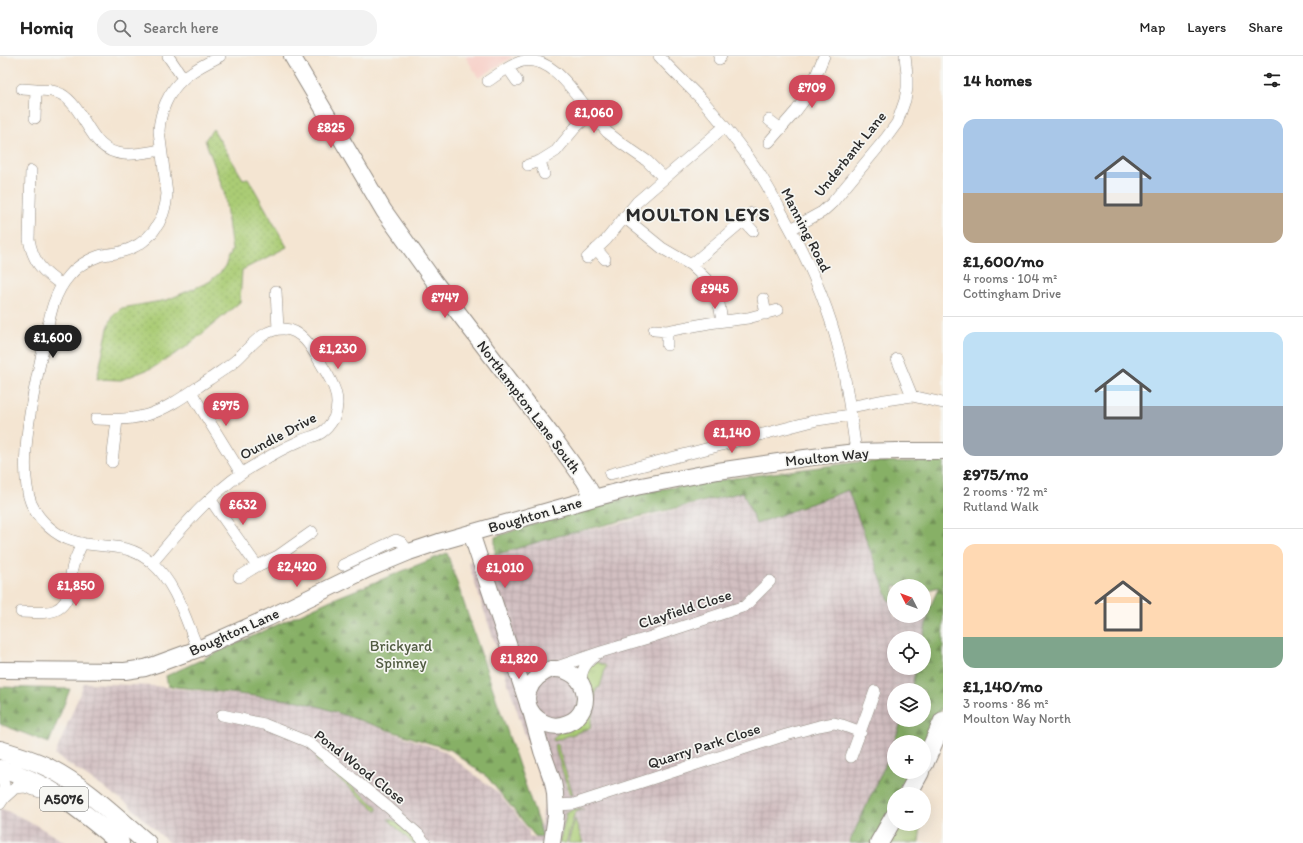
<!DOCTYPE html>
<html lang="en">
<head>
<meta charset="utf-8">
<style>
	:root { --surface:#fff; --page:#f2f2f2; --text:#222; --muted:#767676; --line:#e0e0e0; --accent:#d1495b }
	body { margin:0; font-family:Itim,sans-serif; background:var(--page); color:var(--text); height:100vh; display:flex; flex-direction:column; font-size:15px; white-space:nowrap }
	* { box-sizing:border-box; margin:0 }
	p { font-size:13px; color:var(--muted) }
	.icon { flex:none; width:22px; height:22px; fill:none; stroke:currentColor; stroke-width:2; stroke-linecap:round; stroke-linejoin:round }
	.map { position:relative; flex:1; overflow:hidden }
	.sheet { display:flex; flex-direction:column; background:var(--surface); width:360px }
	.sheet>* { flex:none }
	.needle { width:26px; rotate:312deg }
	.controls { position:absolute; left:887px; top:523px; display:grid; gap:8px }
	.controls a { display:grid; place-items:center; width:44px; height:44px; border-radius:50%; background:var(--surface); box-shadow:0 4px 16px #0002; font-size:20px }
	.price { position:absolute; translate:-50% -34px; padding:0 9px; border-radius:14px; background:var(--accent); color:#fff; font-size:13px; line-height:26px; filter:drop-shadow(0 1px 2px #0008) }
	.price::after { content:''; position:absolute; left:50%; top:24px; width:12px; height:9px; margin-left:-6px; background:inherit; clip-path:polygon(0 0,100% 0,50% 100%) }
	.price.current { background:#222; color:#fff }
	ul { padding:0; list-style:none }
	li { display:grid; align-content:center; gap:8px; height:212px; padding:0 20px }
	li+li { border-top:1px solid var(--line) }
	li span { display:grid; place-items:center; height:124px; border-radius:12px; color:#555 }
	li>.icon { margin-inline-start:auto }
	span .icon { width:72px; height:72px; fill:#fffc; stroke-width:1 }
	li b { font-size:17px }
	h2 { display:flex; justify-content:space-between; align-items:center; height:48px; padding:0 20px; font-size:17px }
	header { display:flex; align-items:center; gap:24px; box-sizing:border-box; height:56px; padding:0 20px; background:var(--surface); border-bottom:1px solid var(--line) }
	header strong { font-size:19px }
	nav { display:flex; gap:22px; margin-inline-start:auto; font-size:14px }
	.search { width:280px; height:36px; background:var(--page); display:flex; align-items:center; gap:10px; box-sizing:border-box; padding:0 14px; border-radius:16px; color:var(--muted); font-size:15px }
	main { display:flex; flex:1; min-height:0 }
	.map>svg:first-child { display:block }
	.built { fill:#f7d1c9 }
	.industrial { fill:url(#industrial-grid) }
	.grass { fill:url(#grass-tufts); stroke:#6a7c50 }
	.forest { fill:url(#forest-firs); stroke:#596e48 }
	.park { fill:url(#park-dots); stroke:#6a7c50 }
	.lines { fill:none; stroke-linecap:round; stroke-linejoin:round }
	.street-casing { stroke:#90887e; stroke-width:12 }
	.secondary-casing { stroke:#90887e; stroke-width:18 }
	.primary-casing { stroke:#90887e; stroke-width:20 }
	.street { stroke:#fff; stroke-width:11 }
	.secondary { stroke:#fff; stroke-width:16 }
	.primary { stroke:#fff; stroke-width:18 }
	.labels { text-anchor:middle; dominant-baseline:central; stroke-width:3.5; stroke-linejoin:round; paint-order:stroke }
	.shield { fill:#f6f6f2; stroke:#686867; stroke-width:1 }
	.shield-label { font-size:14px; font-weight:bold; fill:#2b2b2b }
	.street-label { font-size:15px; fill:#2b2b2b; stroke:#f6f6f2 }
	.park-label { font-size:15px; fill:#515b41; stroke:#f6f6f2 }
	.district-label { font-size:19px; font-weight:bold; letter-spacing:1px; fill:#2b2b2b; stroke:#f6f6f2 }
</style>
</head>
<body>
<header>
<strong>Homiq</strong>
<div class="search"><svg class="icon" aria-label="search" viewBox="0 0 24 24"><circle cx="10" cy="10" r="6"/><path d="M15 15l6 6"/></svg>Search here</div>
<nav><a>Map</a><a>Layers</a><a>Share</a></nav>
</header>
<main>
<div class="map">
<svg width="943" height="787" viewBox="0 0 943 787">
	<defs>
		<pattern id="industrial-grid" width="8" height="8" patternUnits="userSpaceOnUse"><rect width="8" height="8" fill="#d2bfc1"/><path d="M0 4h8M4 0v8" fill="none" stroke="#b4a4a6"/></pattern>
		<pattern id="grass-tufts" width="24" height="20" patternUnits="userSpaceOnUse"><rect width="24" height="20" fill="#aacc75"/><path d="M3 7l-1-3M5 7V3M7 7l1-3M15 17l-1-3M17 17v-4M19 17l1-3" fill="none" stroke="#92af65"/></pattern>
		<pattern id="forest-firs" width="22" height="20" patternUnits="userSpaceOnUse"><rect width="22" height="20" fill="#87b066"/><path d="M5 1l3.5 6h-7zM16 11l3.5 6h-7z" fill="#6f8f54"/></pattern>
		<pattern id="park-dots" width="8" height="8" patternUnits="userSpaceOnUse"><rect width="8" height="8" fill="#aacc75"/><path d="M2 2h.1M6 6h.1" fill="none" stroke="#92af65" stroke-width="1.8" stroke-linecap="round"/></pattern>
	</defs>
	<rect width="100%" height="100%" fill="#f6f6f2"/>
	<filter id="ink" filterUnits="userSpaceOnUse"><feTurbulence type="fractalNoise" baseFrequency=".025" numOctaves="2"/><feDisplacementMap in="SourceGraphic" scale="8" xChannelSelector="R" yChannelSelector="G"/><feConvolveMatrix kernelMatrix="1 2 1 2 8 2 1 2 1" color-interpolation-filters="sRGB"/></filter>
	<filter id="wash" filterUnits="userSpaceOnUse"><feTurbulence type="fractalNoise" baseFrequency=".012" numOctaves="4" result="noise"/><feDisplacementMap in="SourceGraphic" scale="16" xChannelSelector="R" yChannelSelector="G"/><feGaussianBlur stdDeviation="0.9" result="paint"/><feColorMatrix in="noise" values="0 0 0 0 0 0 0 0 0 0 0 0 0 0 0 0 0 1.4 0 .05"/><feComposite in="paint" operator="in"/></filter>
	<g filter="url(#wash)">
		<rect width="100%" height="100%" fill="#f4e5d2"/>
		<path class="built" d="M 465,0 L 514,0 L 479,22 Z"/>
		<path class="industrial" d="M 848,434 L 889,545 L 894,544 L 894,560 L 924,560 L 924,535 L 928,534 L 930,551 L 923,582 L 894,582 L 894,612 L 916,612 L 911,634 L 894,634 L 894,664 L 902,664 L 888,703 L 849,787 L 169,787 L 128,748 L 55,699 L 84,627 L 154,630 L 299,645 L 321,651 L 444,695 L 498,737 L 529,775 L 529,781 L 538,782 L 546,742 L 468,506 L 558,480 L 622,467 L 743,436 L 756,468 Z
			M 0,752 L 29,765 L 66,787 L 0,787 Z"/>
		<path class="grass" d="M 597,606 L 606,610 L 600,631 L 596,633 L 590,672 L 554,685 L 553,683 L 558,677 L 575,669 L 583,624 L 589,609 Z
			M 557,688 L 573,739 L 570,738 L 554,689 Z
			M 317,701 L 377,751 L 377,755 L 315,703 Z
			M 573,753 L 584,753 L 575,756 L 566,787 L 559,787 L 567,757 Z
			M 388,763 C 400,765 410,778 418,787 L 412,787 Z
			M 575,763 L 583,787 L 568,787 Z
			M 898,768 L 921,768 L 919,787 L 887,787 Z"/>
		<path class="forest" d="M 943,405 L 943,649 L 940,657 L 924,686 L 894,686 L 902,664 L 924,664 L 924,634 L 911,634 L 916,612 L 924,612 L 923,582 L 930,551 L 939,531 L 924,535 L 924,530 L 894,530 L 894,544 L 889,545 L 848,434 L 756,468 L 743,436 L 558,480 L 495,499 L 495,481 L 553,461 L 655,434 L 735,422 L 858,406 Z
			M 447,497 L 543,781 L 535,780 L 487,721 L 451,694 L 388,674 L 321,651 L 299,645 L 168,630 L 166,620 L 331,544 Z
			M 0,631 L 70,633 L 49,687 L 0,668 Z
			M 894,687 L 894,716 L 913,716 L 901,738 L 894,738 L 894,750 L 872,787 L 849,787 L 888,703 Z"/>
		<path class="park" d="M 213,73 L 243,123 L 248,122 L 287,191 L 242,214 L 240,246 L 186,291 L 154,311 L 121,324 L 97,323 L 109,268 L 114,258 L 122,252 L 167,244 L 209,226 L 224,213 L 232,194 L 224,135 L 205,84 Z"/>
	</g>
	<g filter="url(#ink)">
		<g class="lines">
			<defs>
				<path id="street" d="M 168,0 L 183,22
					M 659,0 C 673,16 689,30 703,45 C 719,63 735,83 749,102 C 762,120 773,139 783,159 C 809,205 831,255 842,307 C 848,337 852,366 856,396
					M 719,3 L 721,0
					M 508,12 L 517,25
					M 488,25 C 499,18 511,8 523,5 C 553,0 574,37 591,57
					M 22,33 L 36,34
					M 35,62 L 36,34 C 45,34 53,34 61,38 C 87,53 89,96 124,98 C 136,99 149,96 161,94
					M 769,64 L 781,73
					M 769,86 L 796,55 L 808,39 L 824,0
					M 540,105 L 544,118
					M 528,109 L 540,105 L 556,95 L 575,72 L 591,57 L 607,76 L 621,87 L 647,105 L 664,122
					M 31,115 L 29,183 C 33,207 43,216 62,229
					M 624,161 L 662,192 L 691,209 L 707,224 L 718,242 L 722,265
					M 743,164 L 753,175
					M 791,173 L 822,156 L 832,147 L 886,82 L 897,67 L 905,44 L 907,32 L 907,18 L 905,0
					M 596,193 L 605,203
					M 587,202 L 606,184 L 637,146 L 724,71
					M 691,209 L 752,157
					M 276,235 L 278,273
					M 763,243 L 766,258
					M 654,274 L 667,275 L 709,267 L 748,262 L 778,254
					M 667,289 L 667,275
					M 897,303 L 912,340
					M 191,336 L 241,417
					M 850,351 L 885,344 L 912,340 L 943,347
					M 96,363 C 113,364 130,364 147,359 C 170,352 190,336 210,323 C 218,317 227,312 235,305 C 249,293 262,272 284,273 C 304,274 314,296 323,311 C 333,327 342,343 334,362 C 331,367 327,373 322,376 C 315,381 308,381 300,385 C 286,391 273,398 260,406 C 216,430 184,469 152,507
					M 112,406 L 117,364
					M 610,418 L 817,364 L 851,359
					M 210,443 L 257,510
					M 343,509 L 396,484 L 401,486 L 409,496
					M 239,521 L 257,510 L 278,500 L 312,476
					M 21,556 C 44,557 65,561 70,532 C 71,526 70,520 72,514 C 73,505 79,496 82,487
					M 198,593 C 186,565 176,527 152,507 C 126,484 102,494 73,485 C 56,480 38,464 31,447 C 16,408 35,329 44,289 C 49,265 52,239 69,220 C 76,211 88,204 99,200 C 106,198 114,198 120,196 C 149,189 165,166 167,138 L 159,75 C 160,56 168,36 183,23 C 193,13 208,7 220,0
					M 554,612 L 601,596 L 651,581 L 745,550 L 770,525
					M 581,626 C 581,614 586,607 595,600
					M 222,659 L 264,668 L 308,686 L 389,752 L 418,778 L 425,787
					M 851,701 L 875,635
					M 0,722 L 4,728 L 4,742
					M 0,748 L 4,742 L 15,732 L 25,731 L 40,736
					M 557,749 L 574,748 L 608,737 L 786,679 L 819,670 L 834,667 L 842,669 L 861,676"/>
				<path id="secondary" d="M 292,0 L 384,155 L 434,225 L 550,377 L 584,424 L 594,442
					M 471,477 L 528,648
					M 552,613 C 590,611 598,662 561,669 C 553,671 545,668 538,663 C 517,646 529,621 552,613 Z
					M 0,614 L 125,615 L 145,612 L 157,608 L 198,593 L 268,562 L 368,513 L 409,496 L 439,486 L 594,442 L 636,431 L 718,415 L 805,402 L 856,396 L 897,395 L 943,395
					M 531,655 L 542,695 L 553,726 L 555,737 L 556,760 L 552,787"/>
				<path id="primary" d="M 0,694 C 17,699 34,704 49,712 C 86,731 116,761 147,787
					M 924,708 L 943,665
					M 0,713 C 48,725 83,756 120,787
					M 908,738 L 920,716
					M 879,787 L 894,761"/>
			</defs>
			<use href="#street" class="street-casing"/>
			<use href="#secondary" class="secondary-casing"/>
			<use href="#primary" class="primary-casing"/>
			<use href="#street" class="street"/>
			<use href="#secondary" class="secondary"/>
			<use href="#primary" class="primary"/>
		</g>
	</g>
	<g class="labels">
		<rect class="shield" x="40" y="731" width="48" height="24" rx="3"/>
		<g class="shield-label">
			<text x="64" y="743">A5076</text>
		</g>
		<g class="street-label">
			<text transform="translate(850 98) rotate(-51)">Underbank Lane</text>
			<text transform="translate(806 174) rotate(63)">Manning Road</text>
			<text transform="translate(529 351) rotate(53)">Northampton Lane South</text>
			<text transform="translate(278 380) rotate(-28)">Oundle Drive</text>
			<text transform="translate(827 401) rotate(-6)">Moulton Way</text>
			<text transform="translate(535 459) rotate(-16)">Boughton Lane</text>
			<text transform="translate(685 553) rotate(-18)">Clayfield Close</text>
			<text transform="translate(234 576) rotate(-24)">Boughton Lane</text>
			<text transform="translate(704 690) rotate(-18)">Quarry Park Close</text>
			<text transform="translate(360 711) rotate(38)">Pond Wood Close</text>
		</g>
		<g class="park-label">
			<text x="401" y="590">Brickyard<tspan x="401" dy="17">Spinney</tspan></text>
		</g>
		<g class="district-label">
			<text x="698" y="158">MOULTON LEYS</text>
		</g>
	</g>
</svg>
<div class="controls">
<a><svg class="needle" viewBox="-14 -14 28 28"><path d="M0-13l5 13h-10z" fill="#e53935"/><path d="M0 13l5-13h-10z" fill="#767676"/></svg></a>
<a><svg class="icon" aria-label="locate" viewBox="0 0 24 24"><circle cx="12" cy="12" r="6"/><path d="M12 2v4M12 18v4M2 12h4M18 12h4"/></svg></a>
<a><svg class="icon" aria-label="layers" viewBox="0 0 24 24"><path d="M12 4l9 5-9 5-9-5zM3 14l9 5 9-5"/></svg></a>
<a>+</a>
<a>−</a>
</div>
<b class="price" style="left:812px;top:53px">£709</b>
<b class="price" style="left:594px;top:78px">£1,060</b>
<b class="price" style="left:331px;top:93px">£825</b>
<b class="price" style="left:715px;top:254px">£945</b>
<b class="price" style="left:445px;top:263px">£747</b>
<b class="price current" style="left:53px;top:303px">£1,600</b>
<b class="price" style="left:338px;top:314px">£1,230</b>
<b class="price" style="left:226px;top:371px">£975</b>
<b class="price" style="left:732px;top:398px">£1,140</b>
<b class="price" style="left:243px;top:470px">£632</b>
<b class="price" style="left:297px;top:532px">£2,420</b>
<b class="price" style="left:505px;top:533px">£1,010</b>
<b class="price" style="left:76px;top:551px">£1,850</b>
<b class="price" style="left:519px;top:624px">£1,820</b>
</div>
<section class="sheet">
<h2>14 homes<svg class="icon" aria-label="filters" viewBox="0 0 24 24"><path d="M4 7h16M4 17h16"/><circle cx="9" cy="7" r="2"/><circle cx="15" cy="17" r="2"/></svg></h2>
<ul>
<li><span style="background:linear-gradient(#a9c7e8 60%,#b9a48a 0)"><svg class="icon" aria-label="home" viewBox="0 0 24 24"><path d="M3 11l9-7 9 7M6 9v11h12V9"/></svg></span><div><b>£1,600/mo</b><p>4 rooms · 104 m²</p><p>Cottingham Drive</p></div></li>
<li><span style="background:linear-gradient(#bfe0f5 60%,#9aa5b1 0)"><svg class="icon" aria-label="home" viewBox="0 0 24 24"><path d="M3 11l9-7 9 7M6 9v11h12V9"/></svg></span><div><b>£975/mo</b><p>2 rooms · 72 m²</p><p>Rutland Walk</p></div></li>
<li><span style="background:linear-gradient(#ffd9b3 75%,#7fa58c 0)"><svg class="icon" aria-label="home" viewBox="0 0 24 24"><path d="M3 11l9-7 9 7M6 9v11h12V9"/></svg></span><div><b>£1,140/mo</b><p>3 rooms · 86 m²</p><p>Moulton Way North</p></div></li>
</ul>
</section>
</main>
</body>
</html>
